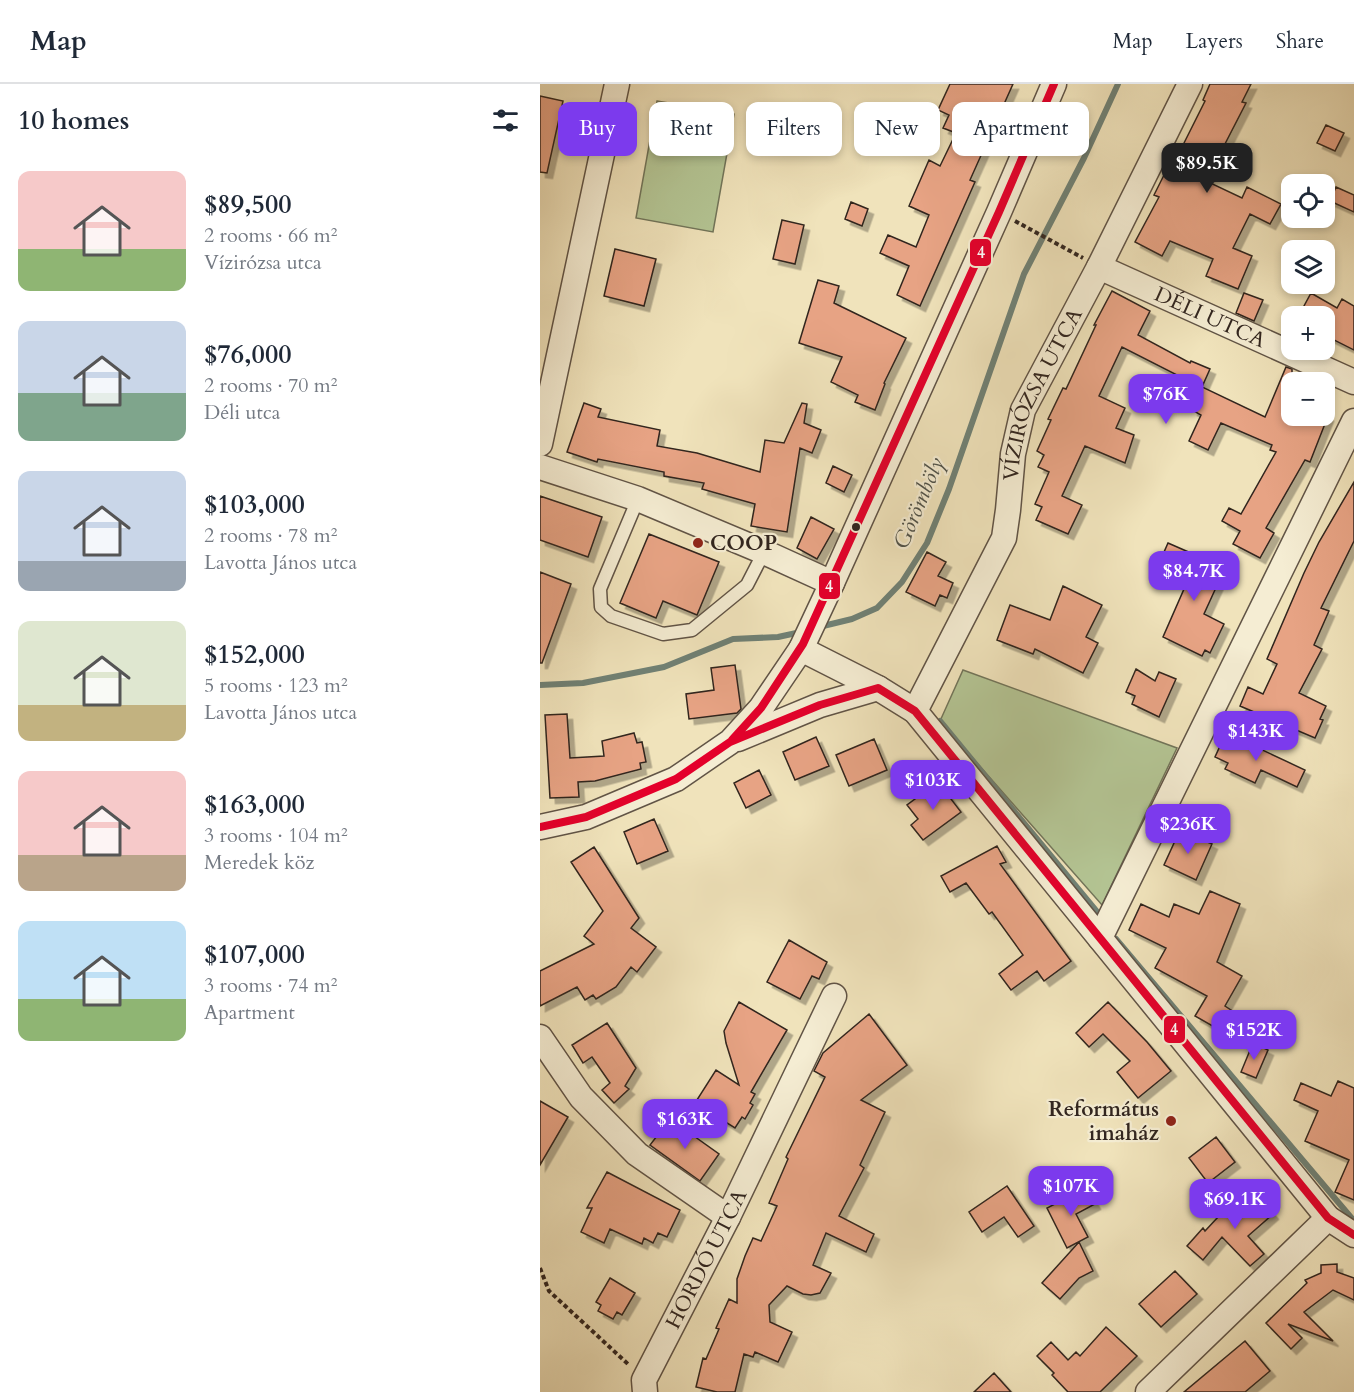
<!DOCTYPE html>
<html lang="en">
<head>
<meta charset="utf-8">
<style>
	:root { --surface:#fff; --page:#f2f2f3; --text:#1f2937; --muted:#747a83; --line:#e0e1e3; --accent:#7c3aed }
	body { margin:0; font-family:Cardo,serif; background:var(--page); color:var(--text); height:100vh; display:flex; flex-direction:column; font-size:22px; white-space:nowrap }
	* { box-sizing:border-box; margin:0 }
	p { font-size:20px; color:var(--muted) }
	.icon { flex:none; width:33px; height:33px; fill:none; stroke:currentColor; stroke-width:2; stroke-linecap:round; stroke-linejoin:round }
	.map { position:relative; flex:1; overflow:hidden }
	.sheet { display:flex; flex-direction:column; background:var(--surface); width:540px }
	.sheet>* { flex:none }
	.hud { position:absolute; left:18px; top:18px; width:570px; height:54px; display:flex; gap:12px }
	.controls { position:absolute; left:741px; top:90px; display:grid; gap:12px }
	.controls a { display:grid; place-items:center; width:54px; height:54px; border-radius:12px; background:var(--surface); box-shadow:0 3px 9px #0003; font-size:30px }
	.price { position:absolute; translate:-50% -51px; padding:0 14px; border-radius:12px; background:var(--accent); color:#fff; font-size:20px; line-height:39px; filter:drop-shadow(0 2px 3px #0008) }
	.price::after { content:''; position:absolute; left:50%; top:36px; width:18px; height:14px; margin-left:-9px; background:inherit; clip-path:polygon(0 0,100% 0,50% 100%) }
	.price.on { background:#222; color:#fff }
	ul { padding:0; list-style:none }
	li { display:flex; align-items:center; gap:18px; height:150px; padding:0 18px }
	li span { display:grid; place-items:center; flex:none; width:168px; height:120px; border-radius:12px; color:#555 }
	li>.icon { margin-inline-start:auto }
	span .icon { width:72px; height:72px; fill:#fffc; stroke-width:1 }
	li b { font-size:26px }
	h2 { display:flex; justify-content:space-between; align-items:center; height:72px; padding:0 18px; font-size:26px }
	.tag { padding:0 21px; border-radius:12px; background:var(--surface); box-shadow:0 3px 9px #0003; font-size:21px; line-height:54px }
	.tag.on { background:var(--accent); color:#fff }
	header { display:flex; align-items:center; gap:36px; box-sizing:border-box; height:84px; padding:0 30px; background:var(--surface); border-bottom:2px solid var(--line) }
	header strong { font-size:28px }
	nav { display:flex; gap:33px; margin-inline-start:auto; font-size:21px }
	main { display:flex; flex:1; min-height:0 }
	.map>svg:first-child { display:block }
	.green { fill:#b4c594; stroke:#72755a; stroke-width:1.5 }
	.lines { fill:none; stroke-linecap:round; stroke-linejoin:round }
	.stream { stroke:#708175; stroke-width:6 }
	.building { fill:#e7a384; stroke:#31251f; stroke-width:1.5; filter:url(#shadow) }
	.service-casing { stroke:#615446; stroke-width:15 }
	.minor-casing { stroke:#615446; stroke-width:27 }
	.path { stroke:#31251f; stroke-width:4; stroke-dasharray:4.5 3; stroke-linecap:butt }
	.service { stroke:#f5edd3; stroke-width:12 }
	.minor { stroke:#f5edd3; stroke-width:24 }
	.bus-1-casing { stroke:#f5edd3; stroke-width:12 }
	.bus-1 { stroke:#e4002b; stroke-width:8 }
	.bus-dot { fill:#31251f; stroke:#f5edd3; stroke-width:2 }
	.poi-dot { fill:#8f2418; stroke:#f5edd3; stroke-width:2 }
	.labels { text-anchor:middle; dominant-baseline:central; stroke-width:4.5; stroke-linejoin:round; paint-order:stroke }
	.street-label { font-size:21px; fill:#31251f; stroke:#f5edd3 }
	.poi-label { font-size:21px; font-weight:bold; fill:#31251f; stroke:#f5edd3; text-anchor:start }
	.water-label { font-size:22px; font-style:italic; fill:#50534a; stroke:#f5edd3 }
	.line-badge { stroke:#f5edd3; stroke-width:2 }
	.badge-label { font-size:16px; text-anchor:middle; font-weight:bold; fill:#fff }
</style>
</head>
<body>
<header>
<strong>Map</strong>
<nav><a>Map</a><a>Layers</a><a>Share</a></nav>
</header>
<main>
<section class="sheet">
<h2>10 homes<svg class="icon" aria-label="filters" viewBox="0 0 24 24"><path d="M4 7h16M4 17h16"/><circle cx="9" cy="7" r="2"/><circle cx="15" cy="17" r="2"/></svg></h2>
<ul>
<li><span style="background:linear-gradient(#f6c9c9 65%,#8fb573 0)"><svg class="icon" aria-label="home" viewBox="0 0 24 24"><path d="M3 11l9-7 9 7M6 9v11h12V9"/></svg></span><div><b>$89,500</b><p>2 rooms · 66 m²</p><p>Vízirózsa utca</p></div></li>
<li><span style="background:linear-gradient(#c9d6e8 60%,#7fa58c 0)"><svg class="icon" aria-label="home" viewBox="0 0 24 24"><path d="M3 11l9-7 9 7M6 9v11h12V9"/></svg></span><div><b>$76,000</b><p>2 rooms · 70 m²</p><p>Déli utca</p></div></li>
<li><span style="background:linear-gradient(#c9d6e8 75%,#9aa5b1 0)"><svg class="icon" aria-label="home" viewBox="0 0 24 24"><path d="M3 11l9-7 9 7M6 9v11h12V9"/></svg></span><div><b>$103,000</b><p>2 rooms · 78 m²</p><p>Lavotta János utca</p></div></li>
<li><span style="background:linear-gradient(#dfe7d0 70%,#c2b280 0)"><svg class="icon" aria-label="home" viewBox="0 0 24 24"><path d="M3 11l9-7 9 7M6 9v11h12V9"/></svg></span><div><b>$152,000</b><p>5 rooms · 123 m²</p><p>Lavotta János utca</p></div></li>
<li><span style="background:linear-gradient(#f6c9c9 70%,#b9a48a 0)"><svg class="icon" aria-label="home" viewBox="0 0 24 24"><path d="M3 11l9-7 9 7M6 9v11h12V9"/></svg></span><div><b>$163,000</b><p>3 rooms · 104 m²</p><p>Meredek köz</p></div></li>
<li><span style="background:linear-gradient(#bfe0f5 65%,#8fb573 0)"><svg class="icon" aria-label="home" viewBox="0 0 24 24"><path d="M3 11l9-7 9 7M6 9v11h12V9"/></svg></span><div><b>$107,000</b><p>3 rooms · 74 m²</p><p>Apartment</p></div></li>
</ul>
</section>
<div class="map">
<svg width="814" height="1308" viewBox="0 0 814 1308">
	<defs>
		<filter id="shadow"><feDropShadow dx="5.5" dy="5.5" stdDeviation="0" flood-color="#0004"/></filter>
	</defs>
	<rect width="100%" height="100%" fill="#f0e3bb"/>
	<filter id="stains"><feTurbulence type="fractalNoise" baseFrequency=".00333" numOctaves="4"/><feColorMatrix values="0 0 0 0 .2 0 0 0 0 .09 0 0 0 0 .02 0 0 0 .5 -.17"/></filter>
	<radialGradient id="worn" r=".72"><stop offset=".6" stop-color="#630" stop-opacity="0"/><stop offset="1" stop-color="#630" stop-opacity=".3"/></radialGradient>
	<path class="green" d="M 117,17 L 194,30 L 173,148 L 96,134 Z
		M 423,586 L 637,664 L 562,821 L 400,637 Z"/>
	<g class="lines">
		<path class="stream" d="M 279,543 L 312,535 L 337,524 L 362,498 L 387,459 L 409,405 L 484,190 L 544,74 L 578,0
			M 0,601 L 43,599 L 124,583 L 193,555 L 238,553 L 261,548
			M 400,637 L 558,829
			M 576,855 L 814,1137"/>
	</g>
	<path class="building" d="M 410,0 L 473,0 L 430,96 L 435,98 L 380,222 L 357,211 L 369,182 L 340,169 L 348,151 L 376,163 L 389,131 L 369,122 L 389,76 L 400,82 L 416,49 L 403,44 L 409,31 L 398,26 Z
		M 670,0 L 711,0 L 702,18 L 706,19 L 666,97 L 702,114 L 707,103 L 741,120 L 730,140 L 710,130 L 693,164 L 712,172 L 698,205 L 666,192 L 673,175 L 630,157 L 622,172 L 595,158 L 619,113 L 614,111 L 630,79 L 633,81 L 665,17 L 663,16 Z
		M 0,12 L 23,17 L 7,89 L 0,88 Z
		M 786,41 L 804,49 L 795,67 L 777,59 Z
		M 796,103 L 814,111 L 814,128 L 790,117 Z
		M 311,118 L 328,125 L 322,142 L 305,135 Z
		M 242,136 L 264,141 L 255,180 L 233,175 Z
		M 75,165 L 116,175 L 104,222 L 64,212 Z
		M 278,196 L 299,202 L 294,219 L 366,254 L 344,299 L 345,300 L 335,326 L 315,318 L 318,311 L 291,298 L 302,273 L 259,259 Z
		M 572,207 L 610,227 L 598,251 L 650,279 L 651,277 L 670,285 L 662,303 L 725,333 L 746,283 L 752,285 L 752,332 L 788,332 L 770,378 L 765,376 L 726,444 L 734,449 L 720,474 L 693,460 L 700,447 L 682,437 L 689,424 L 701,430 L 736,368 L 730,366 L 732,361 L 681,339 L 668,366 L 649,357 L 661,331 L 652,326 L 655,320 L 637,312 L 645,295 L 582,263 L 559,312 L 585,324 L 576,344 L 594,351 L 585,379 L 545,362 L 522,412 L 542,421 L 528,450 L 496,436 L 502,423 L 495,420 L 509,388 L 498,383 L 504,371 L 497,367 L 511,336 L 508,335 L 523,304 L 526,305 L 556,241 L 554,241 Z
		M 704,209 L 723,216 L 714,237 L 696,229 Z
		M 771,209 L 797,224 L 802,215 L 814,222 L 814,266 L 784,251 L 790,237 L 764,222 Z
		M 44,319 L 61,325 L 58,333 L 120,346 L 117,362 L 157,369 L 220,388 L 225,356 L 244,359 L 262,319 L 267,320 L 264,339 L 281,346 L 272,369 L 260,364 L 247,448 L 211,442 L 215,420 L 162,405 L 164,399 L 124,392 L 124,388 L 58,375 L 57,378 L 27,368 Z
		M 293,382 L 312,391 L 304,408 L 286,399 Z
		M 814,398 L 814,457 L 781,524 L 789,527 L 774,561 L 782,565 L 759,609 L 786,622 L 780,635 L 783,636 L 775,654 L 700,622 L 708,603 L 723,610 L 737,580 L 727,575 L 764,489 L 779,458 Z
		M 0,412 L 62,433 L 48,473 L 0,456 Z
		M 271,433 L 294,445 L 277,475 L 257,464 Z
		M 109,450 L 179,478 L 157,531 L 123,517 L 116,534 L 80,519 Z
		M 628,459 L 685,484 L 664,530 L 684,540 L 670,569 L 665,566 L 662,572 L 623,553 L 651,489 L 621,475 Z
		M 387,468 L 406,478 L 398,492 L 413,499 L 407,514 L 400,511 L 395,522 L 366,508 Z
		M 0,488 L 31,500 L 2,579 L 0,579 Z
		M 523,502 L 562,521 L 546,553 L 558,559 L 543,589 L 495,565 L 493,570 L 457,556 L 470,521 L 510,536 Z
		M 195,581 L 201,625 L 197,629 L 149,635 L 146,610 L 174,606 L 171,584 Z
		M 596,585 L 615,597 L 619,588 L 636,595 L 619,633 L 592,620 L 595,612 L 586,608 Z
		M 27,630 L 30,674 L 64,672 L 62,657 L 94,649 L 97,659 L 102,658 L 106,678 L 100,679 L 101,685 L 55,697 L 38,698 L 39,713 L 10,714 L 5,631 Z
		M 686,649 L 765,686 L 757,703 L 721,686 L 715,699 L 685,685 L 688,679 L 675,673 Z
		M 276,653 L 289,682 L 255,696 L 243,668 Z
		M 334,655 L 347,686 L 309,702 L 296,671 Z
		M 219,686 L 231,711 L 206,724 L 194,699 Z
		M 398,698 L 421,728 L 383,756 L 371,741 L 378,735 L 367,721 Z
		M 114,735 L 128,767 L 97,780 L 84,748 Z
		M 640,746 L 672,760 L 656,796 L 624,781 Z
		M 457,762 L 466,778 L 460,780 L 531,877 L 504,897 L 497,887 L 471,906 L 459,890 L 483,871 L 452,828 L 449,830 L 426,799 L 410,808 L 401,792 Z
		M 54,763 L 99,834 L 91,844 L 116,863 L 97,888 L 91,883 L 76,903 L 56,915 L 53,911 L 45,916 L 37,903 L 0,922 L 0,887 L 54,860 L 44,852 L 63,827 L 31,778 Z
		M 670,807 L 700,820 L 677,878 L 702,892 L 685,922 L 694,928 L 683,948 L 655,932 L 667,912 L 615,884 L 626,864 L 589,846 L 601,820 L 629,833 L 634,820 L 659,830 Z
		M 249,856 L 287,878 L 279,895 L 272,892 L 260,915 L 227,898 Z
		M 199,918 L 247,946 L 211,1008 L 215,1010 L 210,1019 L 213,1021 L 205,1035 L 202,1033 L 195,1044 L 155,1019 L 176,986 L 199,1001 L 186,959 L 184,947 Z
		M 568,918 L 607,958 L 631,987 L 598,1014 L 577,988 L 590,977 L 563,950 L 549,963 L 536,949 Z
		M 329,930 L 367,981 L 321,1016 L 345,1028 L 320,1081 L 324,1084 L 299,1132 L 334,1150 L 326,1168 L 286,1149 L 273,1181 L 291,1189 L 280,1209 L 271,1211 L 263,1210 L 247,1202 L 229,1221 L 230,1238 L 252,1248 L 238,1278 L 215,1268 L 213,1273 L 204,1270 L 195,1308 L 177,1308 L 156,1303 L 163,1274 L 166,1275 L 179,1245 L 176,1244 L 189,1215 L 197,1219 L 197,1195 L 205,1172 L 213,1154 L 221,1157 L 237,1122 L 229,1119 L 248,1075 L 246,1073 L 285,993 L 274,987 L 283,969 Z
		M 67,939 L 96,984 L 85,1002 L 89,1005 L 74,1019 L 62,1006 L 70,999 L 52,973 L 43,979 L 32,961 Z
		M 713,959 L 728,966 L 716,994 L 701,988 Z
		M 798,997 L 814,1004 L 814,1116 L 795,1108 L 809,1076 L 765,1057 L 778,1027 L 754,1016 L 761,999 L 791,1012 Z
		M 0,1017 L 28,1033 L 0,1081 Z
		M 130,1035 L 179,1070 L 160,1097 L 110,1061 Z
		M 676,1053 L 695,1078 L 668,1099 L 649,1074 Z
		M 67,1088 L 140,1126 L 127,1153 L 118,1149 L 113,1159 L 104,1154 L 102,1160 L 70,1145 L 64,1159 L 41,1148 L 52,1124 L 47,1124 Z
		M 467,1102 L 494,1142 L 478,1153 L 464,1133 L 442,1148 L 429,1128 Z
		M 546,1104 L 555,1120 L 536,1130 L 548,1153 L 527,1164 L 507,1124 Z
		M 712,1106 L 733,1130 L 708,1152 L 724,1170 L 710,1182 L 682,1153 L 663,1176 L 647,1162 L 663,1144 L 665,1147 L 679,1132 L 681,1133 Z
		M 539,1158 L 553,1187 L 539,1194 L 520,1215 L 502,1199 Z
		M 797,1180 L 797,1188 L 814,1194 L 814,1216 L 793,1206 L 764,1228 L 793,1257 L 748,1240 L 762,1254 L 751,1265 L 726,1239 L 767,1199 L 765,1196 L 781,1189 L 781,1181 Z
		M 635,1187 L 657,1210 L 621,1243 L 599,1220 Z
		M 70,1194 L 95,1209 L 82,1231 L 77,1228 L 73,1235 L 58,1227 L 61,1221 L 56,1218 Z
		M 566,1243 L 597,1272 L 560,1308 L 528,1308 L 512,1291 L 514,1289 L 497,1272 L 511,1258 L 528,1276 L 536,1268 L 540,1272 Z
		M 705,1257 L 730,1287 L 705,1308 L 644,1308 Z
		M 454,1289 L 471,1308 L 434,1308 Z"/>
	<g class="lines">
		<defs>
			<path id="service" d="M 98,415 L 60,505 L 61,523 L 71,532 L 123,550 L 152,546 L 207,501 L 224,468"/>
			<g id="minor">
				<path id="s1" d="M 559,183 L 814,298"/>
				<path d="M 0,360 L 77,0"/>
				<path d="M 0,383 L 98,415 L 224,468 L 292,499"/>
				<path d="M 261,565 L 338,604 L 375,627 L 788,1134 L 814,1151"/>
				<path id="s2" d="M 375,627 L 464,454 L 468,426 L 473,370 L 483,326 L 559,183 L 650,0"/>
				<path d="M 198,655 L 280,621 L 338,604"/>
				<path d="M 0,743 L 46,733 L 136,695 L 190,658 L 221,624 L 261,565 L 292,499 L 459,128 L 514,0"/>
				<path d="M 560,854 L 814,337"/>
				<path d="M 0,953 L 41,1013 L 97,1070 L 188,1133"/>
				<path id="s3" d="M 105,1308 L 104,1296 L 188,1133 L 294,912"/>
				<path d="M 608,1308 L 788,1134"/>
			</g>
		</defs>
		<use href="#service" class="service-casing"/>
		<use href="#minor" class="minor-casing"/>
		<path class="path" d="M 475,137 L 543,174
			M 0,1184 L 9,1207 L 89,1281"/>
		<use href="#service" class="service"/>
		<use href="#minor" class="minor"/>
		<defs>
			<path id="bus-1" d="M 192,656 L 221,624 L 263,560 L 459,128 L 514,0
				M 0,743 L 46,733 L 136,695 L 190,658 L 280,621 L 338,604 L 375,627 L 788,1134 L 814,1151"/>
		</defs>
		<use href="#bus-1" class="bus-1-casing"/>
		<use href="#bus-1" class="bus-1"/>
	</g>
	<circle class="bus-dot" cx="316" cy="443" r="5"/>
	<g class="poi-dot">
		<circle cx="158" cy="459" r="6"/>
		<circle cx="631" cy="1037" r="6"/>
	</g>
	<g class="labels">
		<g class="street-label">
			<text stroke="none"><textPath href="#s1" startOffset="122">DÉLI UTCA</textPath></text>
			<text stroke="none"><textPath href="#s2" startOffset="345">VÍZIRÓZSA UTCA</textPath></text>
			<text stroke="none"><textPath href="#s3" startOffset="148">HORDÓ UTCA</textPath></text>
		</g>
		<g class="poi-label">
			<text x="170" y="459">COOP</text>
			<text x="619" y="1025" text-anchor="end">Református<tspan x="619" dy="24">imaház</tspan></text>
		</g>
		<g class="water-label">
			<text transform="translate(379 419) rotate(-67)">Görömböly</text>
		</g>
	</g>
	<g class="line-badge">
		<rect x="429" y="154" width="23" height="29" rx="6" fill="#e4002b"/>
		<rect x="278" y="488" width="23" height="28" rx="6" fill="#e4002b"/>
		<rect x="623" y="931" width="23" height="29" rx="6" fill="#e4002b"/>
	</g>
	<g class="badge-label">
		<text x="441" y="174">4</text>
		<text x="289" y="508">4</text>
		<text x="634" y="951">4</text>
	</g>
	<rect width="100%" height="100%" filter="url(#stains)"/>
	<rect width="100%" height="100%" fill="url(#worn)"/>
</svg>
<div class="controls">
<a><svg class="icon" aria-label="locate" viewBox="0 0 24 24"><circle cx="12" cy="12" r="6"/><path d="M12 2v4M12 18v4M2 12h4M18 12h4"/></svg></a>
<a><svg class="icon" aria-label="layers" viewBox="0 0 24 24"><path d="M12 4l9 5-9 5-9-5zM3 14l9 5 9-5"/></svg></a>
<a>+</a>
<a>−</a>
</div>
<b class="price on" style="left:667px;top:110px">$89.5K</b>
<b class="price" style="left:626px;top:341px">$76K</b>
<b class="price" style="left:654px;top:518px">$84.7K</b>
<b class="price" style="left:716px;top:678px">$143K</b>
<b class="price" style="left:393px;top:727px">$103K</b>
<b class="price" style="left:648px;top:771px">$236K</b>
<b class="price" style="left:714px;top:977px">$152K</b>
<b class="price" style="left:145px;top:1066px">$163K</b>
<b class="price" style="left:531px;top:1133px">$107K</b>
<b class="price" style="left:695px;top:1146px">$69.1K</b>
<div class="hud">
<a class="tag on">Buy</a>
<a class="tag">Rent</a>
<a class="tag">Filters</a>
<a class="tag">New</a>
<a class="tag">Apartment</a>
</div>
</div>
</main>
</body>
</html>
